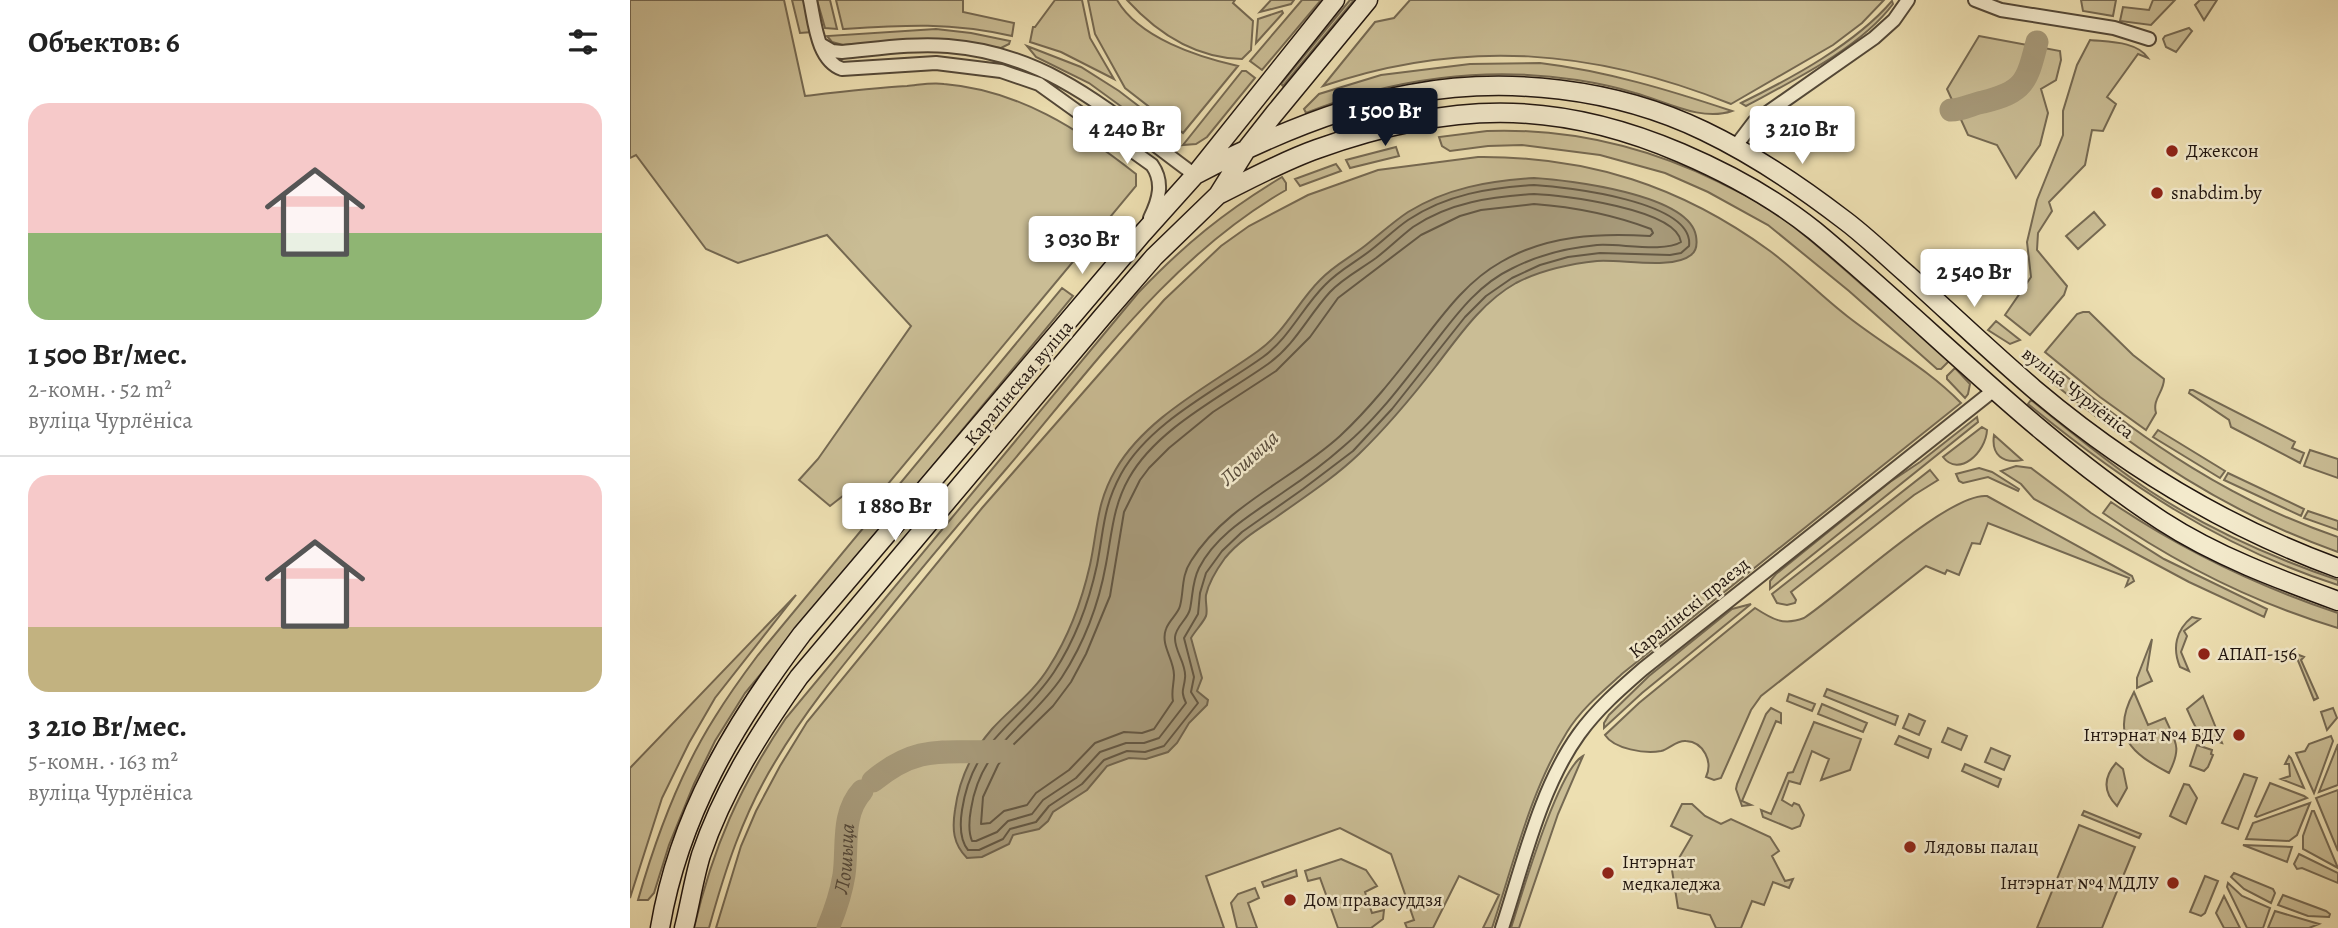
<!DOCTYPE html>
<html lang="ru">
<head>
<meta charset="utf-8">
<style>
	:root { --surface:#fff; --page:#f6f6f6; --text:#222; --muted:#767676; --line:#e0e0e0; --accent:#111827 }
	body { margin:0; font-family:Alegreya,serif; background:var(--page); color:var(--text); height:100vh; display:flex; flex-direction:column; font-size:26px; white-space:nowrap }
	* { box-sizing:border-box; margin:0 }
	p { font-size:23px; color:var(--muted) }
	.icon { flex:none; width:38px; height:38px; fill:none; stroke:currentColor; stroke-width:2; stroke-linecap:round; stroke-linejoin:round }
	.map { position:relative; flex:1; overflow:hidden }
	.panel { display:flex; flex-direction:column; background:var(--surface); width:630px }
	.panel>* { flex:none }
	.price { position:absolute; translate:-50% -60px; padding:0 16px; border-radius:7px; background:#fff; color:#222; font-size:23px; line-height:46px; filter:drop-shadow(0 2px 4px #0008) }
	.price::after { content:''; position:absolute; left:50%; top:42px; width:21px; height:16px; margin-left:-10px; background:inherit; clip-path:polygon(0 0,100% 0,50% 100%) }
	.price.on { background:var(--accent); color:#fff }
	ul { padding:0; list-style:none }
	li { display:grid; align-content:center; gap:14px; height:371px; padding:0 28px }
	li+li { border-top:2px solid var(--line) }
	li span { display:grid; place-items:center; height:217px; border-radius:21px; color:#555 }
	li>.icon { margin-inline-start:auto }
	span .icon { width:126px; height:126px; fill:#fffc; stroke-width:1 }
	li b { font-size:30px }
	h2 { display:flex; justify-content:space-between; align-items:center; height:84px; padding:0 28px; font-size:30px }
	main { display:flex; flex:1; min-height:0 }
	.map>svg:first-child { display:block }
	.green { fill:#cabd95; stroke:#756952; stroke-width:2 }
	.water { fill:#a79a7a; stroke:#71654f; stroke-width:2 }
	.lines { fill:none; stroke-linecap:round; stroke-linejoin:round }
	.shore { stroke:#645844; stroke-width:2 }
	.river { stroke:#a79a7a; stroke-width:23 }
	.minor-casing { stroke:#534838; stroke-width:16 }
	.secondary-casing { stroke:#20150f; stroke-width:21 }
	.minor { stroke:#f3eacc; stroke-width:12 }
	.secondary { stroke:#f3eacc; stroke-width:18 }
	.poi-dot { fill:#8f2418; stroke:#f3eacc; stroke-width:2.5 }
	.labels { text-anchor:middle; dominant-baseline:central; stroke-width:5; stroke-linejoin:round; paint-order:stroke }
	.poi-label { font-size:19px; fill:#20150f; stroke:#f3eacc; text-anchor:start }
	.street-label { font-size:19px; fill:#20150f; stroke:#f3eacc }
	.water-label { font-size:21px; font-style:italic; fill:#564a3a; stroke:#f3eacc }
</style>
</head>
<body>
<main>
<section class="panel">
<h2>Объектов: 6<svg class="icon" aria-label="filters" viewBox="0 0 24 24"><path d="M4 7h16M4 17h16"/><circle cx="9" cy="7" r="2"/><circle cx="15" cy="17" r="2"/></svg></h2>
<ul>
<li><span style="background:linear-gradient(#f6c9c9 60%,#8fb573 0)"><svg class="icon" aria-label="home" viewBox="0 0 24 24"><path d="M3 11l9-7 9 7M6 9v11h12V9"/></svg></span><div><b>1 500 Br/мес.</b><p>2-комн. · 52 m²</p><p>вуліца Чурлёніса</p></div></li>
<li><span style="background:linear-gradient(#f6c9c9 70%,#c2b280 0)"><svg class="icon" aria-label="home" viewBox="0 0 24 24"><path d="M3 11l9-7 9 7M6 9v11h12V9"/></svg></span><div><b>3 210 Br/мес.</b><p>5-комн. · 163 m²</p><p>вуліца Чурлёніса</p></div></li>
</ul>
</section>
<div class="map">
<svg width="1708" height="928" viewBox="0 0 1708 928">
	<rect width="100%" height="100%" fill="#eddfb1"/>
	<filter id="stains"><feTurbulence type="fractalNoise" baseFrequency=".00286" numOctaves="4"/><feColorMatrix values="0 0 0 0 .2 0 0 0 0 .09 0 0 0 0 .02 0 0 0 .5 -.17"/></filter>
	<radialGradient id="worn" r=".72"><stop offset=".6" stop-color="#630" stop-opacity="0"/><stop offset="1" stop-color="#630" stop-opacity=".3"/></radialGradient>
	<path class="green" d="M 0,0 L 154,0 L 175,96 C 209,92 242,88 277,86 C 289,85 302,82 314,84 C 388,90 449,129 506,174 L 506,186 L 233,514 L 214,495 L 200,506 L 169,480 L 188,459 L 281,326 L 197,235 L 108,263 L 76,249 L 6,155 L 0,158 Z
		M 162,0 L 174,0 L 182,32 L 170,33 Z
		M 187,0 L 200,0 L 207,29 L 195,28 Z
		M 206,0 L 333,0 L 333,12 L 384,23 L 382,36 C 320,22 275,25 213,29 Z
		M 425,0 L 452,0 L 460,38 L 484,79 L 431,52 L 400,42 L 403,27 L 405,27 Z
		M 458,0 L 487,0 C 509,38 568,57 608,66 L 553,133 L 495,88 L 465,34 Z
		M 497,0 L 605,0 L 603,3 L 623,21 L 621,50 L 612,59 C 566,58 528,34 497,0 Z
		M 641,0 L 664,0 L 661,4 L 630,12 Z
		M 672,0 L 691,0 L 632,70 L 620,61 Z
		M 720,0 L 724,0 L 653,86 L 651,84 Z
		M 780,0 L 1254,0 L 1232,23 L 1203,45 L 1101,104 C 964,49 833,38 693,86 L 745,22 L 764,18 Z
		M 1451,0 L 1486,0 L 1483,16 L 1453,11 Z
		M 1523,0 L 1545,0 L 1521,25 L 1490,21 L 1493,7 L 1519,10 Z
		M 1570,0 L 1587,0 L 1574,20 L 1565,5 Z
		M 1262,1 L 1263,4 C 1230,48 1164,80 1116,106 L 1111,103 C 1162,78 1225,44 1262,1 Z
		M 652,11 L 653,13 L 626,43 L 628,19 Z
		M 1559,28 L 1562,31 L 1546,52 L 1536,47 L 1533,39 L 1535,36 Z
		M 306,29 L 341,33 L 380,41 L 379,44 L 371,48 L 277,41 L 213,45 L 202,42 L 197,36 Z
		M 1349,36 L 1430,51 L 1431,60 L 1426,80 L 1411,89 L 1418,113 L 1410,145 L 1386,178 L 1367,145 L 1338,135 L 1317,89 Z
		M 1460,40 C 1478,42 1507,41 1518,58 L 1508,54 L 1477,97 L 1486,104 L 1473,131 L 1462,130 L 1455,165 L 1419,202 L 1422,211 L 1408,233 L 1407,250 L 1437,286 L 1434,295 L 1400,335 L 1375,315 L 1401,277 L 1397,242 L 1407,200 L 1433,135 L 1433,111 L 1447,65 Z
		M 397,46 L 451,67 L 489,91 L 549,137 L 544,145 L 540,142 L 459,83 L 406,57 Z
		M 910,63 C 976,71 1039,90 1102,111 C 1071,122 1035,101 1005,93 C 986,87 966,83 947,80 C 856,66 762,78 676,113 L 674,109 L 689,94 L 751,75 L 840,64 Z
		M 612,71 L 616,71 L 625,78 L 577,137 L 566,144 L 553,145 Z
		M 857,131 C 939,128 1015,146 1089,182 C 1104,190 1121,197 1136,207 C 1170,229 1200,257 1231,284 C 1260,309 1291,334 1319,361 L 1311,369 L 1307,369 L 1219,291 L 1138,225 L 1078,192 L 1035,173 L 970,155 L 892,145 L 858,146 L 820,151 L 812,146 L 809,137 Z
		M 766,147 L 769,156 L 720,168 L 716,160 Z
		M 848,157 C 958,156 1051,186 1140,251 C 1167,271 1191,296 1217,316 C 1255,346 1297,368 1331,403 L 993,673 C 973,691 951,709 937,732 C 900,791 884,863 862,928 L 853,928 L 869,895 L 829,876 L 803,928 L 777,928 L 775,923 L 784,920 L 761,854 L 710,828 L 576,876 L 594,928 L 86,928 L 111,846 L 126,811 L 150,766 L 177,722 L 352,508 L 534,300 L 591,246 L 619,226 L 678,195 L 748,170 Z
		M 706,164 L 711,171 L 670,186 L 665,179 Z
		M 652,177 L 656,183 L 656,190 C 540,257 462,368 377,468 C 332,520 288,572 245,626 C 209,670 174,713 145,762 C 113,814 95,870 79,928 L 64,928 C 83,847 109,788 156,718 L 508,293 C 555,244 594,212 652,177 Z
		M 1464,212 L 1475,225 L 1448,249 L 1436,236 Z
		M 432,288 L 443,296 L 115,693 L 85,741 L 64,784 L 39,845 L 24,893 L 18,900 L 8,900 C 26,837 50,772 85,717 C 98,696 113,675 128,655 Z
		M 1453,312 L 1459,312 L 1503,355 L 1534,379 C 1534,392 1522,399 1526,413 L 1516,430 L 1470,397 L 1415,352 L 1447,314 Z
		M 1366,321 L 1390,340 L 1380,344 L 1358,330 Z
		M 1325,368 L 1340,384 L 1338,394 L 1335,398 L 1317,379 L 1317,376 Z
		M 1423,372 L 1431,372 C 1515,442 1604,502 1708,537 L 1708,552 C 1595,512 1511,454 1418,379 Z
		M 1560,390 L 1563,390 L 1665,442 L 1662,448 L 1674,453 L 1670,463 L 1601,427 L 1599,420 L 1559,393 Z
		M 1401,400 C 1440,431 1478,463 1520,491 C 1578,529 1643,558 1708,580 L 1708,585 C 1591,548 1492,481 1398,404 Z
		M 1347,417 L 1348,422 L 1140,589 L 1140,581 L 1146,574 L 1260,482 L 1290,462 Z
		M 1352,427 L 1357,430 C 1356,452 1329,478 1313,457 Z
		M 1528,430 L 1595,471 L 1590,478 L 1523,437 Z
		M 1364,435 L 1392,460 C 1373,464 1361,455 1364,435 Z
		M 1680,450 L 1708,459 L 1708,478 L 1674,466 Z
		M 1386,466 L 1401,468 L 1461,513 L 1534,559 L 1637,609 L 1634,617 L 1559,582 L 1404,499 L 1391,484 L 1371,471 Z
		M 1349,468 L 1362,472 L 1389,489 L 1388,491 L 1358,477 L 1333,483 L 1329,481 L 1326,474 Z
		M 1300,470 L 1308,480 L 1284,495 L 1161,592 L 1166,600 L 1165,603 L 1157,605 L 1147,603 L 1142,594 Z
		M 1598,473 L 1674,509 L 1671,516 L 1594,480 Z
		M 1357,496 L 1502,576 L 1504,581 L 1496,586 L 1499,578 L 1358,523 L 1350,544 L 1342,543 L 1329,575 L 1317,570 L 1315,574 L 1296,566 L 1131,696 L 1121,710 L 1091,778 L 1084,780 L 1076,777 C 1083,762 1074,742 1056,741 C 1046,740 1040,749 1031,751 C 1015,754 984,749 975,735 L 1009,703 L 1125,608 C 1142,619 1153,626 1174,618 C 1211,594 1319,492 1357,496 Z
		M 1481,502 C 1552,550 1627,586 1708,613 L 1708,628 C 1624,603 1545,563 1473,513 Z
		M 1678,511 L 1708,521 L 1708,530 L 1674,518 Z
		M 166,595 L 85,698 L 59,743 L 32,798 L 0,898 L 0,768 Z
		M 1121,604 L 1012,693 L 974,728 L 974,723 L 979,715 L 1019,676 L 1102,609 Z
		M 1562,617 L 1570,619 L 1554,631 L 1557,636 L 1551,652 L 1559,671 L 1550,667 C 1542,648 1546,630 1562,617 Z
		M 1522,639 L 1517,670 L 1522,681 L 1507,688 L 1507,678 Z
		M 1656,650 L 1674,657 L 1671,660 L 1688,698 L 1684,700 L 1667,658 L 1657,657 Z
		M 1197,689 L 1268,716 L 1265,725 L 1194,696 Z
		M 1504,692 L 1518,725 L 1535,718 C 1546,743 1552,747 1539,773 C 1501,753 1480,736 1504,692 Z
		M 1159,694 L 1185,704 L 1182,711 L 1157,701 Z
		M 1573,696 L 1592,743 C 1567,735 1567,732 1557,709 Z
		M 1192,704 L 1237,723 L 1233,732 L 1188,714 Z
		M 1141,708 L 1151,713 L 1151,723 L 1146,721 L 1112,801 L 1121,805 L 1112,806 L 1106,789 L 1107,784 L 1136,714 Z
		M 1703,708 L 1707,718 L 1697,730 L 1691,712 Z
		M 1279,714 L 1295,721 L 1289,735 L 1273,728 Z
		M 1184,722 L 1231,739 L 1220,770 L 1191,780 L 1199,759 L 1182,751 L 1170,784 L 1159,781 L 1152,800 L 1162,806 L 1164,803 L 1169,805 L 1174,815 L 1170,826 L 1162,829 L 1133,817 L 1131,810 L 1141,814 L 1158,773 L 1163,772 Z
		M 1318,728 L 1337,736 L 1331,750 L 1312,742 Z
		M 1269,736 L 1301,749 L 1298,758 L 1265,744 Z
		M 1701,736 L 1703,741 L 1684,793 L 1666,753 L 1675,751 L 1679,744 Z
		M 1708,744 L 1708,785 L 1689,792 Z
		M 1567,745 L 1582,750 L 1581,754 L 1583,755 L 1578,767 L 1574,771 L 1560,766 Z
		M 1361,748 L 1380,756 L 1374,770 L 1355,762 Z
		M 953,756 L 928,814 L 889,928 L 881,928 C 891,897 928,769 953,756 Z
		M 1659,756 L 1661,758 L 1674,788 L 1651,779 L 1660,776 L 1659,764 L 1655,764 Z
		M 1486,763 L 1493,769 L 1497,788 L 1487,806 C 1473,792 1473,778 1486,763 Z
		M 1335,764 L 1371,779 L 1368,787 L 1332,771 Z
		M 1614,774 L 1627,778 L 1608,829 L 1592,823 Z
		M 1640,783 L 1674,796 L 1677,798 L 1627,817 L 1625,816 Z
		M 1554,784 L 1559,785 L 1567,798 L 1556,824 L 1540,816 Z
		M 1708,790 L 1708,851 L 1686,798 Z
		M 1680,803 L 1667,835 L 1659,841 L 1616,839 L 1623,823 Z
		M 1052,804 L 1062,804 L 1075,816 L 1091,824 L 1101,819 L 1140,837 L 1149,851 L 1142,856 L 1155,881 L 1163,879 L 1159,888 L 1143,882 L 1134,905 L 1122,901 L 1111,928 L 1086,928 L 1080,915 L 1048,908 L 1042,870 L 1062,836 L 1041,826 Z
		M 1454,811 L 1511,834 L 1509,838 L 1452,815 Z
		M 1682,811 L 1684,811 L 1708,868 L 1673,849 L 1673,836 Z
		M 1449,825 L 1505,847 L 1472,928 L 1407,928 Z
		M 1613,845 L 1662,847 L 1657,862 Z
		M 1669,854 L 1708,873 L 1708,883 L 1672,868 L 1667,869 L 1664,864 Z
		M 711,859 L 736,870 L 747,886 L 735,892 L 742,913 L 754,910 L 753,919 L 741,928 L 708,928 L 690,878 L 678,881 L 675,871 Z
		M 666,870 L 667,876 L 634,887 L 632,882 Z
		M 1604,873 L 1643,889 L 1645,893 L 1641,903 L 1614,889 L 1601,877 Z
		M 1575,876 L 1588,881 L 1575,913 L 1571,916 L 1560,912 Z
		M 1598,883 L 1612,896 L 1640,908 L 1633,928 L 1617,928 L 1597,887 Z
		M 625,888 L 629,898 L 618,903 L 627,928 L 607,928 L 601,903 L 608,894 Z
		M 1653,895 L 1696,911 L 1700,914 L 1699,917 L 1678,916 L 1648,905 Z
		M 1594,896 L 1610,928 L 1594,928 L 1586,913 Z
		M 1645,911 L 1689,924 L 1679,928 L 1638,928 Z"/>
	<path class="water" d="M 904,178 C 938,180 1059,194 1066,236 C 1067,242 1067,251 1061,255 C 1043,270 991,259 967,261 C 939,264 911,270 886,283 C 852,302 829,336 806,366 C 782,397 757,427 729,454 C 704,478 673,498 645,518 C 627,530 609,541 595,558 C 587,569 579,581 576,595 C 575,602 578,610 576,616 C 573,623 565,631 561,638 L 572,678 L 567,691 L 578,700 L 577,705 L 559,723 L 547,743 L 538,752 L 516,759 L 499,758 L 477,766 L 457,790 L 423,812 L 418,821 L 409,829 L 383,835 L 379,844 L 352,857 L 337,858 C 323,844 322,829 325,810 C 329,780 342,752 362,729 C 381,708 404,692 419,667 C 439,636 452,600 460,565 C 468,528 466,503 486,469 C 516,417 581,385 628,351 C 655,332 667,303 690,280 C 704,265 721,257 736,245 C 750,234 763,222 778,212 C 817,188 858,181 904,178 Z"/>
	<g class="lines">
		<path class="shore" d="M 904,185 C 936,187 1065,201 1059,246 L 1051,253 L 1040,255 L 970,253 L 938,257 L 910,265 L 882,278 L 856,296 L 835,317 L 762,409 L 723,451 L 673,489 L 612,532 L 592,551 L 576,573 L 570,593 L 568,614 L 554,638 L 564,677 L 561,692 L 568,703 L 534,746 L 515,752 L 497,751 L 474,760 L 452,784 L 419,806 L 406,822 L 380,829 L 373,839 L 349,850 L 338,850 C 329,839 330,823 332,810 C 343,738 389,725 424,672 C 445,640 459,602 467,565 C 474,529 473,507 491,474 C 520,422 587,390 633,357 C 660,337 672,308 695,285 C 709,270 726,262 741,250 C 754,240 765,229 778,220 C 817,194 859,188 904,185 Z
			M 904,194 C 932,195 1047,209 1051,242 C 1034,253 988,243 967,245 C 936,248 908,255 881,269 C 847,285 824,318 802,346 C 775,380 748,418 714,446 C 696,462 676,477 655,491 C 624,513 587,533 569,568 C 562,582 563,595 560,609 C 558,619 546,626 545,637 C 544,651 557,664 555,678 C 554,690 550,690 556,703 L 529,738 L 514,743 L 496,743 L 470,752 L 446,778 L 413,800 L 402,814 L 378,821 L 367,832 L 346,841 L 342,841 C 338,831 339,820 341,809 C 351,744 399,726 432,677 C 454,643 469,603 476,564 C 482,533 483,506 499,478 C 527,428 593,396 638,364 C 665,345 678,316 700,292 C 713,278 731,269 746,258 C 759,248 770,237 783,227 C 820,202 861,197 904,194 Z
			M 904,204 C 944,207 984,215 1021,229 L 1023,233 L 1020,236 C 969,233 917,235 871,262 C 837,281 814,313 790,344 C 765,376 740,408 710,436 C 663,479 596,505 561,561 C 551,576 554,591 550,606 C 548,614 539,620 536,629 C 530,645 544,659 544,675 C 544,684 541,691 543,701 L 524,729 L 512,733 L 494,732 L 465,743 L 439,770 L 406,793 L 397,805 L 374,811 L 360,823 L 351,824 L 353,797 L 368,765 L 381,747 L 423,706 L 441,682 L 456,654 L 480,596 L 494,512 L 510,480 L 519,468 L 539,448 L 583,412 L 646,371 L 680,337 L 708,298 L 791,235 L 830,216 L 851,210 Z"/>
		<g class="river">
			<path d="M 1321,110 C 1333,110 1342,104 1353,102 C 1395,92 1397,81 1407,42"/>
			<path d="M 243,781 C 291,741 318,755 374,751"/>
			<path id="s1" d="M 198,928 C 205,911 211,894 214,875 C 218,847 211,814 232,791"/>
		</g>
		<defs>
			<path id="minor" d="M 180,0 C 185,23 187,60 212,69 L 306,63 L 371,71 L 409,84 L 522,165 C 534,182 529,200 520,218
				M 1345,0 L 1371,10 L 1484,28 L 1519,39
				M 190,44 L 202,51 L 212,52 C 246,49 283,43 318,46 C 423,54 485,117 565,175
				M 1105,147 L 1124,122 L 1244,38 L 1264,20 L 1278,0
				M 872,928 C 893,865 910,788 949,734 C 967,709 990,689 1013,669 L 1364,390"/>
			<path id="secondary" d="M 565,175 C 630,141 707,107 780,94 C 877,76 985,88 1074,131 C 1124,155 1170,186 1213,219 C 1236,236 1256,256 1278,275 C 1320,313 1361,352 1404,389 C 1494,465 1598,528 1708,568
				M 588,195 C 620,179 653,161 687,149 C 818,102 923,98 1051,153 C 1100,174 1144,198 1185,231 C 1301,327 1405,438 1532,521 C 1586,556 1648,579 1708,601
				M 30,928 C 49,815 104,724 172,634 L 512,234 L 565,175 L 705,0
				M 54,928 C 60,904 64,878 71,855 C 93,790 130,732 169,677 L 473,316 L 524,257 L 588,195 L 618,147 L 644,114 L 738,0"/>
		</defs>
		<use href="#minor" class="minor-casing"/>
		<use href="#secondary" class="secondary-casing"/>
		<use href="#minor" class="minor"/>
		<use href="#secondary" class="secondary"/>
	</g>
	<g class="poi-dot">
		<circle cx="1542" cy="151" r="7"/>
		<circle cx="1527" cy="193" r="7"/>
		<circle cx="1574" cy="654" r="7"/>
		<circle cx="1609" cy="735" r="7"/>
		<circle cx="1280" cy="847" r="7"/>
		<circle cx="978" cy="873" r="7"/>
		<circle cx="1543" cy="883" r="7"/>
		<circle cx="660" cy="900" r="7"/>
	</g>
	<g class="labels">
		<g class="poi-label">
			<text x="1556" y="151">Джексон</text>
			<text x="1541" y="193">snabdim.by</text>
			<text x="1588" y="654">АПАП-156</text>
			<text x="1595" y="735" text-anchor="end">Інтэрнат №4 БДУ</text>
			<text x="1294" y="847">Лядовы палац</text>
			<text x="992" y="862">Інтэрнат<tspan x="992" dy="22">медкаледжа</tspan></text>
			<text x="1529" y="883" text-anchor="end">Інтэрнат №4 МДЛУ</text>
			<text x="674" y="900">Дом правасуддзя</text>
		</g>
		<g class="street-label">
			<text transform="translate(389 383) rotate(-50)">Каралінская вуліца</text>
			<text transform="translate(1448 393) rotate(38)">вуліца Чурлёніса</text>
			<text transform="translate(1059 608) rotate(-39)">Каралінскі праезд</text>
		</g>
		<g class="water-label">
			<text transform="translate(619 458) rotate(-42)">Лошыца</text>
			<text stroke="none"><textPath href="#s1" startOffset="72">Лошыца</textPath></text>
		</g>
	</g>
	<rect width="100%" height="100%" filter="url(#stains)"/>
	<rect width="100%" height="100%" fill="url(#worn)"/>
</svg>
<b class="price on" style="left:755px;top:148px">1 500 Br</b>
<b class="price" style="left:497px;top:166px">4 240 Br</b>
<b class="price" style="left:1172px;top:166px">3 210 Br</b>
<b class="price" style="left:452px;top:276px">3 030 Br</b>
<b class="price" style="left:1344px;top:309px">2 540 Br</b>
<b class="price" style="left:265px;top:543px">1 880 Br</b>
</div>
</main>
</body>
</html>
